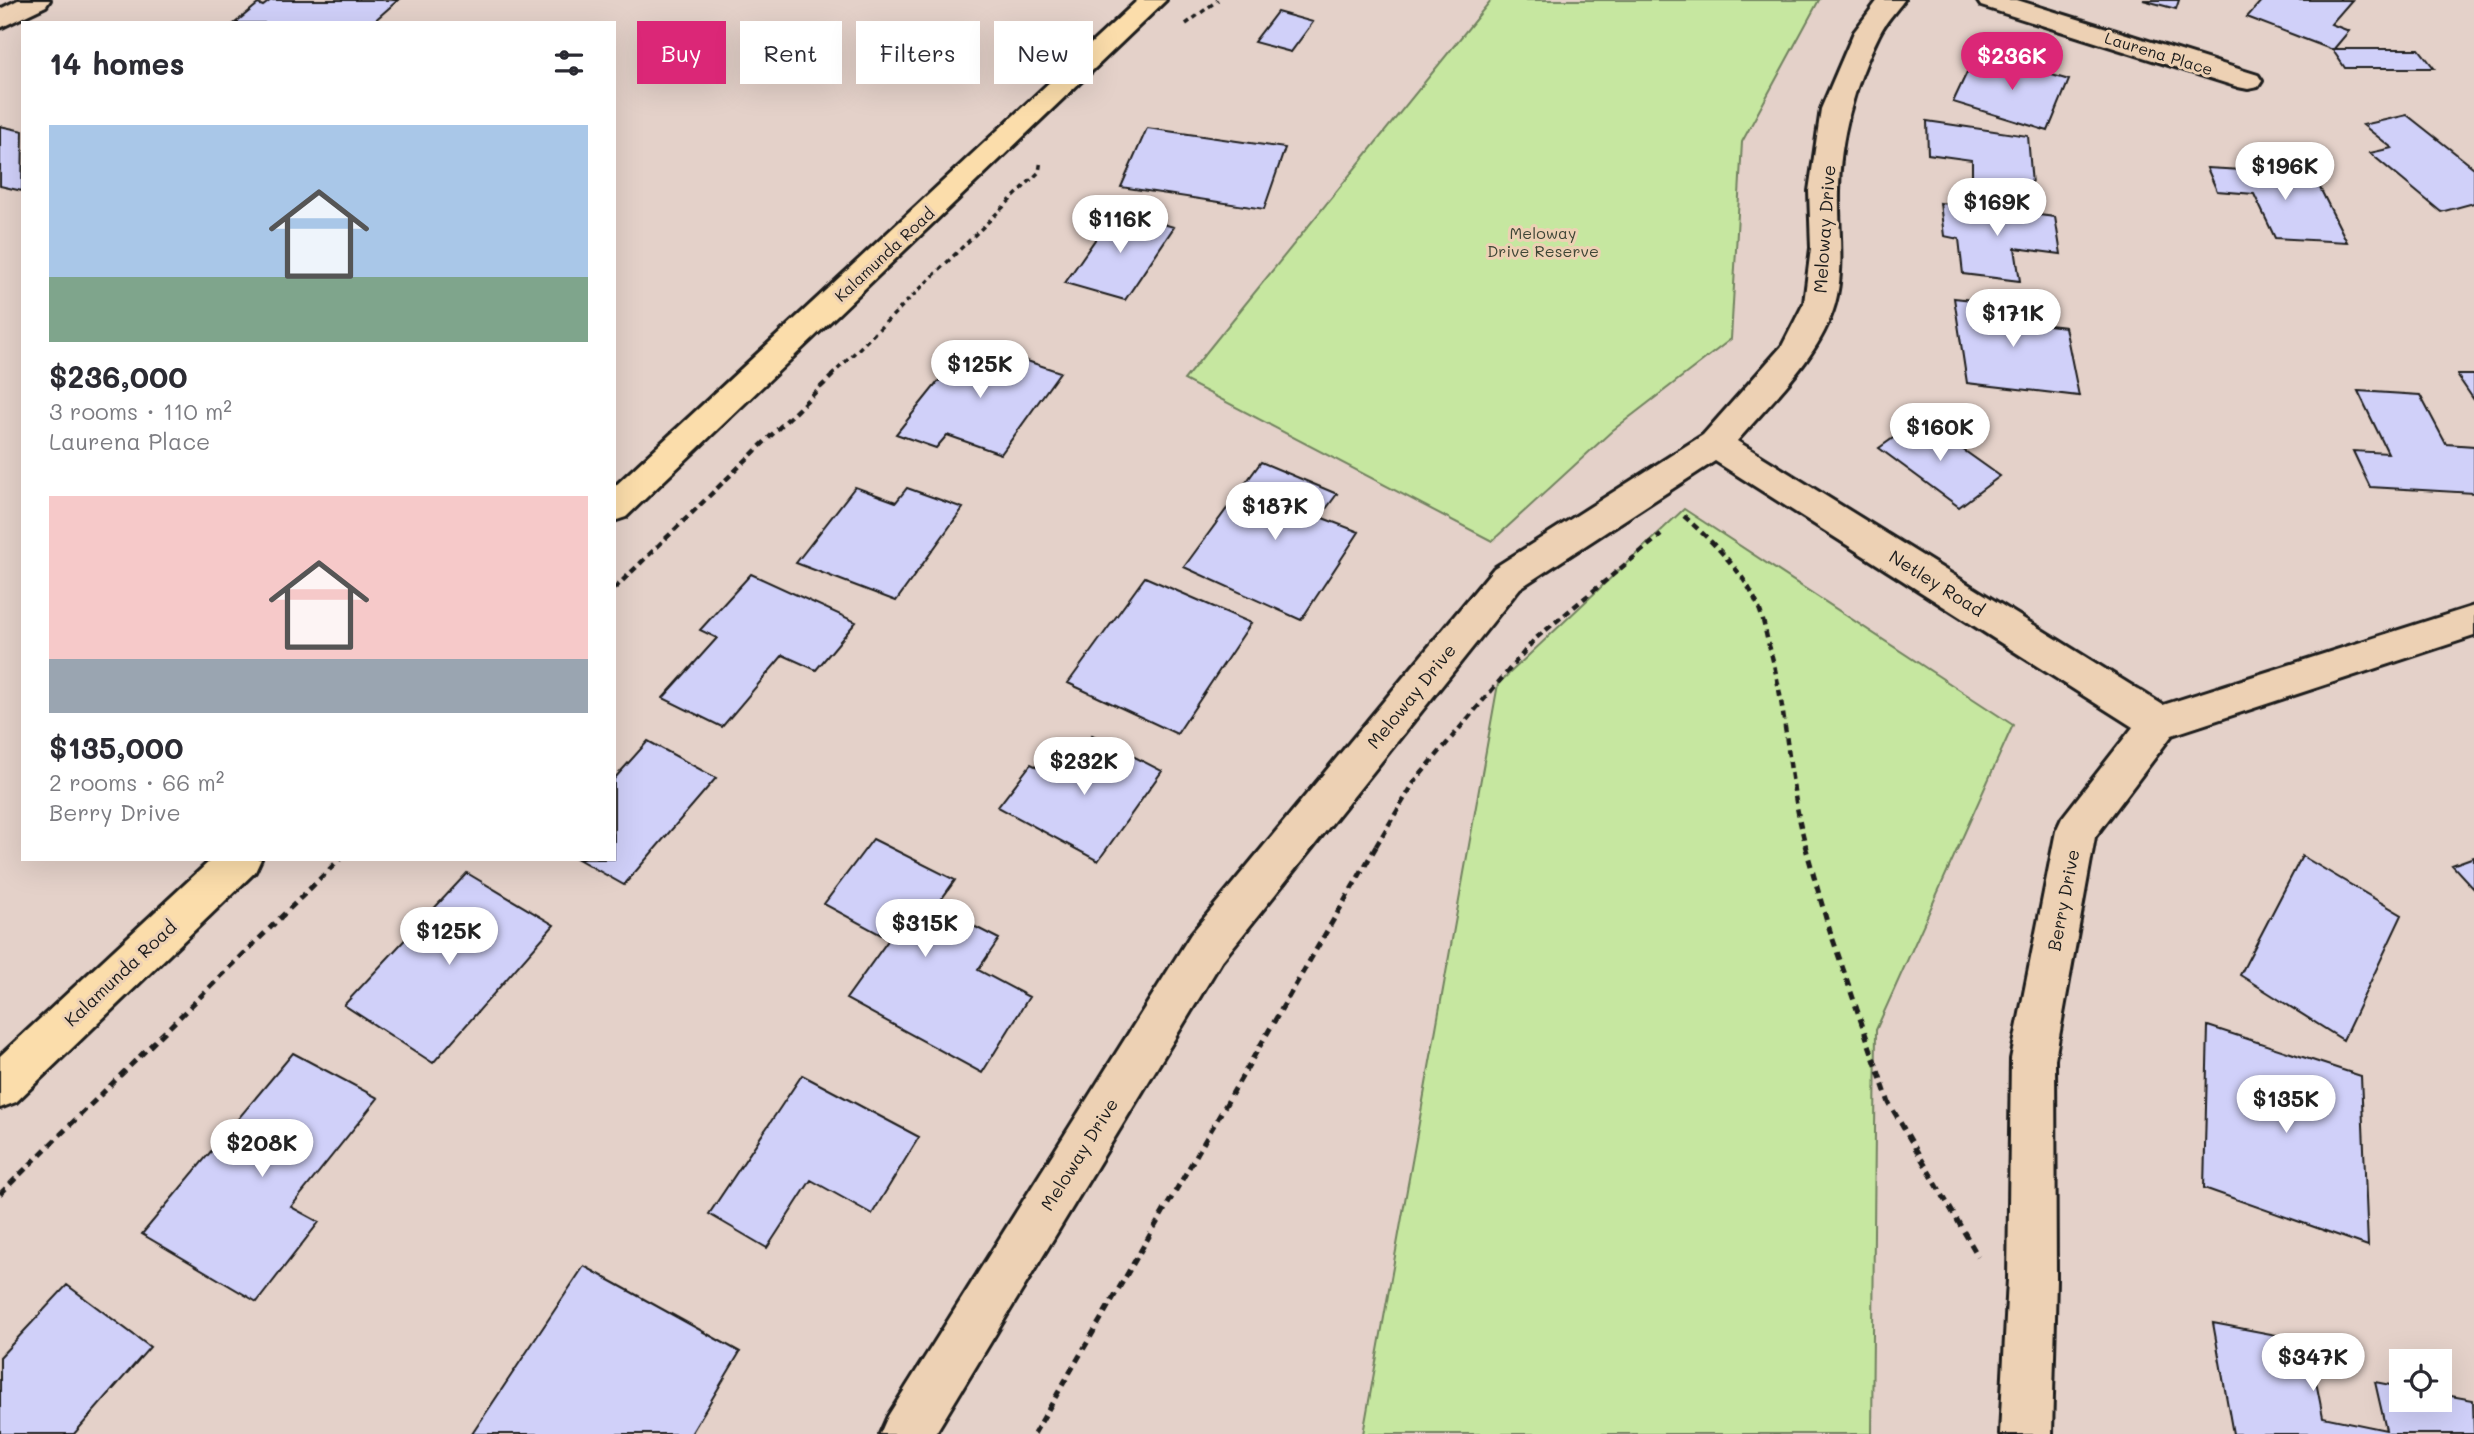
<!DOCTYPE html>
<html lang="en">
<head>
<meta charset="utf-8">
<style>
	:root { --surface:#fff; --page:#f2f2f3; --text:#2b2b33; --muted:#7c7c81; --accent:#db2777 }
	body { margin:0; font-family:Mali,sans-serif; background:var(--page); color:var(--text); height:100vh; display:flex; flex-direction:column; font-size:26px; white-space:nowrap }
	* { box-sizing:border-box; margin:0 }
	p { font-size:23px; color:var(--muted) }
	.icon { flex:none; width:38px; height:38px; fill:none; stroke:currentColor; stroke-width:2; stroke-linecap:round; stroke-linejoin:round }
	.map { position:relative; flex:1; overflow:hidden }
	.panel { position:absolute; left:21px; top:21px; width:595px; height:840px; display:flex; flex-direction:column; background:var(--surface); border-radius:0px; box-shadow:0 7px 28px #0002 }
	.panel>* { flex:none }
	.hud { position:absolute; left:637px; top:21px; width:665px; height:63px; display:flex; gap:14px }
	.fabs { position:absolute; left:2389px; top:1349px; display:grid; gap:14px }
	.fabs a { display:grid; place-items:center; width:63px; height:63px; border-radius:0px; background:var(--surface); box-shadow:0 7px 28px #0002; font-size:35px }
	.price { position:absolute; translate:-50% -60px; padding:0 16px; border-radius:24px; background:#fff; color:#222; font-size:23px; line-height:46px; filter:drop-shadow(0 2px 4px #0008) }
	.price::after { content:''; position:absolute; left:50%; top:42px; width:21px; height:16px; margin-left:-10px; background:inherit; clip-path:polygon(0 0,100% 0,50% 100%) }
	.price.on { background:var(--accent); color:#fff }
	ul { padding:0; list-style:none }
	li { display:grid; align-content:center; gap:14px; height:371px; padding:0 28px }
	li span { display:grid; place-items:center; height:217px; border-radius:0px; color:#555 }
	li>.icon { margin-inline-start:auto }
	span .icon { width:126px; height:126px; fill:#fffc; stroke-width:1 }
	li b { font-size:30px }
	h2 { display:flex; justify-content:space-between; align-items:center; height:84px; padding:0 28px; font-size:30px }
	.tag { padding:0 24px; border-radius:0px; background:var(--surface); box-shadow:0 7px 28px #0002; font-size:24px; line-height:63px }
	.tag.on { background:var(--accent); color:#fff }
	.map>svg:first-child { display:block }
	.green { fill:#c6e7a0; stroke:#71825e; stroke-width:2 }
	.building { fill:#d0d0f9; stroke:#1c1c1c; stroke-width:2 }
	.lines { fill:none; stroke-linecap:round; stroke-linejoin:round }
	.minor-casing { stroke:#1c1c1c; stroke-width:6 }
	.primary-casing { stroke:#1c1c1c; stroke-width:6 }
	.path-far2 { stroke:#1c1c1c; stroke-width:3.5; stroke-dasharray:5 4.5; stroke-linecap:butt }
	.path-far1 { stroke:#1c1c1c; stroke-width:4.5; stroke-dasharray:7 5; stroke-linecap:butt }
	.path { stroke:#1c1c1c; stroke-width:5; stroke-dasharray:8 6; stroke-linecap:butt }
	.minor { fill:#edd1b4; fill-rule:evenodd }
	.primary { fill:#fbddab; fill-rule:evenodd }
	.labels { text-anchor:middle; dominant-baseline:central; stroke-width:6; stroke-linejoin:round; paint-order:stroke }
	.far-street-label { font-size:16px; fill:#1c1c1c; stroke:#edd1b4 }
	.far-park-label { font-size:16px; fill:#3e4536; stroke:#edd1b4 }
	.street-label { font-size:18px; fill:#1c1c1c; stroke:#edd1b4 }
</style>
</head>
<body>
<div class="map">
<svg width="2474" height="1434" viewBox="0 0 2474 1434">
	<rect width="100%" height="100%" fill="#e4d1c9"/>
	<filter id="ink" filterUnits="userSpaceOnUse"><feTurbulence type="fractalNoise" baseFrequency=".0143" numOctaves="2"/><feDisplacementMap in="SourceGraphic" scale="14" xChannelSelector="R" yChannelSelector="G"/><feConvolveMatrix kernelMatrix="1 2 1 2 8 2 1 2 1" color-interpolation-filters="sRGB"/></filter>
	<g filter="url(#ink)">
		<path class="green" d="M 1491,0 L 1819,0 L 1742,142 L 1731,339 L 1613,430 L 1492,541 L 1184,380 Z
			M 1684,509 L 2013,725 L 1876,1030 L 1872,1434 L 1363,1434 L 1498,684 Z"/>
		<path class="building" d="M 271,0 L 398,0 L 372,23 L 235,23 L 258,4 L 263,6 Z
			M 2143,0 L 2179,0 L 2176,9 Z
			M 2262,0 L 2352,0 L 2331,24 L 2349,31 L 2333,50 L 2247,17 Z
			M 1277,12 L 1313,22 L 1291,52 L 1254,42 Z
			M 2332,49 L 2419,49 L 2434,68 L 2345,68 Z
			M 1976,53 L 2069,80 L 2048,131 L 1953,102 Z
			M 2407,115 L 2474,168 L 2474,203 L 2441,212 L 2370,153 L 2392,148 L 2363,125 Z
			M 1927,121 L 2028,136 L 2033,197 L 1972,188 L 1972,160 L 1928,154 Z
			M 0,126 L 23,131 L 22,191 L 0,186 Z
			M 1147,128 L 1285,148 L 1264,209 L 1121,187 Z
			M 2207,168 L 2313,174 L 2347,242 L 2275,238 L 2254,194 L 2217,191 Z
			M 1940,203 L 2055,217 L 2061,254 L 2015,248 L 2020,281 L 1963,274 L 1959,239 L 1944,236 Z
			M 1115,211 L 1174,227 L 1125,300 L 1065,283 Z
			M 1954,298 L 2028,306 L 2031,323 L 2065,327 L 2079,396 L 1967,383 Z
			M 970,342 L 1060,372 L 1001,454 L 947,435 L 936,448 L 896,434 Z
			M 2457,375 L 2474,375 L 2474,400 Z
			M 2358,391 L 2420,395 L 2446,444 L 2474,446 L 2474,493 L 2370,487 L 2353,451 L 2388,453 Z
			M 1920,419 L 2000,476 L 1959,507 L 1879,448 Z
			M 1261,462 L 1337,494 L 1320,517 L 1359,532 L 1301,620 L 1184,567 Z
			M 855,487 L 896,502 L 907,488 L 963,508 L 896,601 L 796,563 Z
			M 751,574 L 856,622 L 816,670 L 783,655 L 722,727 L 663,698 L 717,638 L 700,630 Z
			M 1145,577 L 1251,623 L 1177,734 L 1068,683 Z
			M 1092,735 L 1162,771 L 1098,861 L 998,807 L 1031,764 L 1060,778 Z
			M 648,741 L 716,778 L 624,885 L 578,859 L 614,859 L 614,779 Z
			M 873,839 L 955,880 L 936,907 L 999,939 L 978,970 L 1029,997 L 982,1073 L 846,999 L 889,939 L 824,904 Z
			M 2302,856 L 2402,915 L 2343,1040 L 2240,975 Z
			M 2474,857 L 2474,889 L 2452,865 Z
			M 467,873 L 554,925 L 433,1063 L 344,1005 Z
			M 2208,1026 L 2361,1076 L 2368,1246 L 2204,1188 Z
			M 293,1053 L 378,1098 L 291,1207 L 319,1222 L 257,1302 L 142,1234 Z
			M 802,1075 L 919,1137 L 872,1214 L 811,1180 L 767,1248 L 709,1214 Z
			M 584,1266 L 740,1352 L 691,1434 L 472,1434 Z
			M 67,1285 L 150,1347 L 74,1434 L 0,1434 L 0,1357 Z
			M 2213,1323 L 2308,1341 L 2323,1417 L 2386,1430 L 2375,1382 L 2401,1387 L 2401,1400 L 2440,1400 L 2440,1394 L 2473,1400 L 2474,1434 L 2233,1434 Z"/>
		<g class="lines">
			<defs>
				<path id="minor" d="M 18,0 L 50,0 L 46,6 L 0,28 L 0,9 Z
					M 1878,0 L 1904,0 C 1896,11 1885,22 1879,35 C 1855,83 1839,138 1839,193 C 1838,229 1845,268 1835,304 C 1820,357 1772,400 1737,441 L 2163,705 L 2474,606 L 2474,636 L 2172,735 L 2095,837 L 2055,1059 L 2056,1279 L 2052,1434 L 2000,1434 L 2008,1279 L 2011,1059 L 2056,831 L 2062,818 L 2133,727 L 1715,461 L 1520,588 L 1221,962 L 935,1434 L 880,1434 L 888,1416 L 1191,934 L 1494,568 L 1703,435 L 1782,346 L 1804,303 L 1811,248 L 1809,191 L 1821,109 L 1854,32 Z
					M 1977,0 L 2017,0 L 2258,75 L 2262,81 L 2258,87 L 2248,89 L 2238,87 L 1981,6 Z"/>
				<path id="primary" d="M 1138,0 L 1166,0 L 626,517 L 614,521 L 614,487 Z
					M 212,859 L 261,859 L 255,872 L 16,1102 L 0,1108 L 0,1056 Z"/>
			</defs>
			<use href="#minor" class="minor-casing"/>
			<use href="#primary" class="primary-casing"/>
			<path class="path-far2" d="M 1186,24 L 1218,0
				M 831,376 L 1039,172 L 1041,160"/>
			<path class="path-far1" d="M 1684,516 C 1712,542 1743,570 1758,606 C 1763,617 1765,630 1768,642 C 1788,710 1787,779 1806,846
				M 614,589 L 833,375
				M 1376,846 L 1415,781 L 1535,639 L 1661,535"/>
			<path class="path" d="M 1805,845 L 1827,922 L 1889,1103 L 1978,1256
				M 0,1194 L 340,859
				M 1034,1434 L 1377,845"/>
			<use href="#minor" class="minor"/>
			<use href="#primary" class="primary"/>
		</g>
	</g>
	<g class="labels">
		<g class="far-street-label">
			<text transform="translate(2159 53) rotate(17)">Laurena Place</text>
			<text transform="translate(884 254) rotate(-43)">Kalamunda Road</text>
		</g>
		<g class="far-park-label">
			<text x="1543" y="232">Meloway<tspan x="1543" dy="18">Drive Reserve</tspan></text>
		</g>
		<g class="street-label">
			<text transform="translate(1824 229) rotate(-86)">Meloway Drive</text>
			<text transform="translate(1937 583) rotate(32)">Netley Road</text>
			<text transform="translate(1411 696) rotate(-51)">Meloway Drive</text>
			<text transform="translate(2063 900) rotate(-79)">Berry Drive</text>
			<text transform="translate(120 973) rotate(-43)">Kalamunda Road</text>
			<text transform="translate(1079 1154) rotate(-58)">Meloway Drive</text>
		</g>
	</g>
</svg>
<div class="fabs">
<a><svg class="icon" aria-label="locate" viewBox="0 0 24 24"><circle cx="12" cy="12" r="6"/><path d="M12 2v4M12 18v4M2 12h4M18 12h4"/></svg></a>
</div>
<b class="price on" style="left:2012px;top:92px">$236K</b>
<b class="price" style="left:2285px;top:202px">$196K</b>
<b class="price" style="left:1997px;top:238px">$169K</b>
<b class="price" style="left:1120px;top:255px">$116K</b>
<b class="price" style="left:2013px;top:349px">$171K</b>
<b class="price" style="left:980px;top:400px">$125K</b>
<b class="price" style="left:1940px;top:463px">$160K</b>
<b class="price" style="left:1275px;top:542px">$187K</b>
<b class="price" style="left:1084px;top:797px">$232K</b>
<b class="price" style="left:925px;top:959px">$315K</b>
<b class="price" style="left:449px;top:967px">$125K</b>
<b class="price" style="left:2286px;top:1135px">$135K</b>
<b class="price" style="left:262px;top:1179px">$208K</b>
<b class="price" style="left:2313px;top:1393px">$347K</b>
<div class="hud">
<a class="tag on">Buy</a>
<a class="tag">Rent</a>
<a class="tag">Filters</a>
<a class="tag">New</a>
</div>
<section class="panel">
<h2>14 homes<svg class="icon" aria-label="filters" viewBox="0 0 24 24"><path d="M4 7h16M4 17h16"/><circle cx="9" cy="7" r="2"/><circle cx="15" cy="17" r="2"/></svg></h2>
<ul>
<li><span style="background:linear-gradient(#a9c7e8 70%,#7fa58c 0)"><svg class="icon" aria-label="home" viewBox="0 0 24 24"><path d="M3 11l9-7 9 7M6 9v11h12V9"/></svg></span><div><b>$236,000</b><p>3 rooms · 110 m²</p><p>Laurena Place</p></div></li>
<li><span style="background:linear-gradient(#f6c9c9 75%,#9aa5b1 0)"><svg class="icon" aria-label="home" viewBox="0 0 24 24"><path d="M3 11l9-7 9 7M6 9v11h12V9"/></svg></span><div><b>$135,000</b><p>2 rooms · 66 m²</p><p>Berry Drive</p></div></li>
</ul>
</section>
</div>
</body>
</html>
